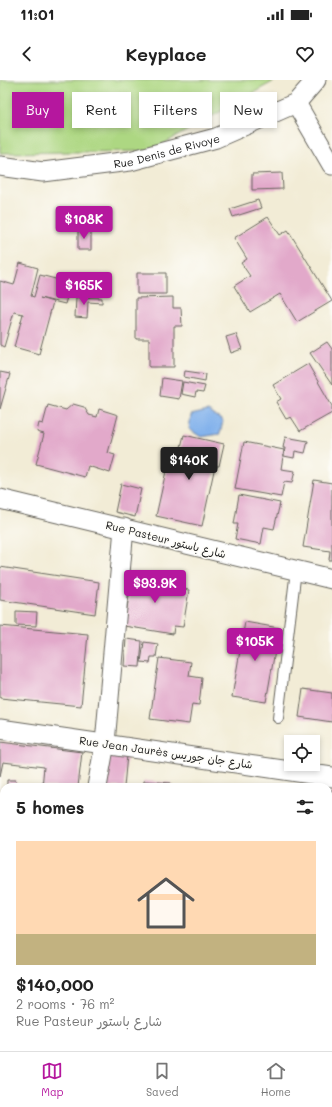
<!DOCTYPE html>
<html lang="en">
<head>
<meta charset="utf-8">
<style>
	:root { --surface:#fff; --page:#f6f6f6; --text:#222; --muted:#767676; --line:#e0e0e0; --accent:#b5179e }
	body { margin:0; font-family:Mali,"Playpen Sans Arabic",sans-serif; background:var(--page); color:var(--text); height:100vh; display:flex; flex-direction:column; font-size:15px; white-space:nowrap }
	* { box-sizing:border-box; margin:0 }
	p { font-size:13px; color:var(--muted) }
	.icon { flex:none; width:22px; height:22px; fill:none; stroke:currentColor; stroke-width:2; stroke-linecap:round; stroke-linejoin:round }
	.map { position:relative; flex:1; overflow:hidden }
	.panel { position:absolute; left:0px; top:703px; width:332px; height:268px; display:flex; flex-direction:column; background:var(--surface); border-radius:12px 12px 0 0; box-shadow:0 2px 6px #0003 }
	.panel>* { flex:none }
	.guide { position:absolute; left:12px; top:12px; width:308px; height:36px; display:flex; gap:8px }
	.buttons { position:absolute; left:284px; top:655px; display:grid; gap:8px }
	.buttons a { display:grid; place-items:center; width:36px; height:36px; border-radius:0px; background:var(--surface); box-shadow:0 2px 6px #0003; font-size:20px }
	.price { position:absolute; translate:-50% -34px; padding:0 9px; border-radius:4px; background:var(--accent); color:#fff; font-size:13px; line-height:26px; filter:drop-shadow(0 1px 2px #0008) }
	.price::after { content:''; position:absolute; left:50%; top:24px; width:12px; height:9px; margin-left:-6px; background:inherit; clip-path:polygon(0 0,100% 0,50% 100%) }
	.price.current { background:#222; color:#fff }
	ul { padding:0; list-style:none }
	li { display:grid; align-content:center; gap:8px; height:212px; padding:0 16px }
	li+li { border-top:1px solid var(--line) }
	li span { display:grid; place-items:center; height:124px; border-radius:0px; color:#555 }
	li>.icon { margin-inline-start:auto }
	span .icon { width:72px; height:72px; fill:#fffc; stroke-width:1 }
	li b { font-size:17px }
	h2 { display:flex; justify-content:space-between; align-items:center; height:48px; padding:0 16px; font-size:17px }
	.pill { padding:0 14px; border-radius:0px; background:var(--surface); box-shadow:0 2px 6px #0003; font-size:14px; line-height:36px }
	.pill.current { background:var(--accent); color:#fff }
	.status { display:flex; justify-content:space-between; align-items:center; height:28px; padding:0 20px; background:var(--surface); direction:ltr }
	.status svg { height:11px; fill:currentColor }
	header { display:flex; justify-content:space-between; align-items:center; height:52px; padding:0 16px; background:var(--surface); font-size:18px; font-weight:700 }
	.tab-bar { display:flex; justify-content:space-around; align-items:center; height:56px; border-top:1px solid var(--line); background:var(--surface); font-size:11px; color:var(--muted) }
	.tab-bar a { display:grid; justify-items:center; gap:2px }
	.tab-bar .current { color:var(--accent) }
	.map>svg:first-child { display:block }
	.green { fill:#add782; stroke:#647a4f }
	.water { fill:#80b0eb; stroke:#4e6684 }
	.building { fill:#e2a9ca }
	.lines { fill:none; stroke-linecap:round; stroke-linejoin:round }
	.lane-casing { stroke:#67655d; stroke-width:12 }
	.street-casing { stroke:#67655d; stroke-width:21 }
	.secondary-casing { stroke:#67655d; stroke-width:24 }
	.lane { stroke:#fff; stroke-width:10 }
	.street { stroke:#fff; stroke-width:19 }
	.secondary { stroke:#f9e7c3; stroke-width:22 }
	.labels { text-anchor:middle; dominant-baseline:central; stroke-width:3; stroke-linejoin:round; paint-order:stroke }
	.street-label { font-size:11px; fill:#1c1c1c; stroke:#fdfcf7 }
</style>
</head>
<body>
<div class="status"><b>11:01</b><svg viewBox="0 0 49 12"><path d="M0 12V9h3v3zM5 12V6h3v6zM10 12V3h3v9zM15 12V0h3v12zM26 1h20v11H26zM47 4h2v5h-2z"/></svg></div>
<header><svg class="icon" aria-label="back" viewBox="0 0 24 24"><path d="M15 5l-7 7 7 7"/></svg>Keyplace<svg class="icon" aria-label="heart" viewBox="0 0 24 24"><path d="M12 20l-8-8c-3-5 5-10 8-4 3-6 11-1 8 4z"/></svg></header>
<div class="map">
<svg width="332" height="971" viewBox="0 0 332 971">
	<rect width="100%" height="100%" fill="#fdfcf7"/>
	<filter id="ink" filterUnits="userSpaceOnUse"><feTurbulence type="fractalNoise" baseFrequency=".025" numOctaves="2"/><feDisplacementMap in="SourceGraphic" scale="8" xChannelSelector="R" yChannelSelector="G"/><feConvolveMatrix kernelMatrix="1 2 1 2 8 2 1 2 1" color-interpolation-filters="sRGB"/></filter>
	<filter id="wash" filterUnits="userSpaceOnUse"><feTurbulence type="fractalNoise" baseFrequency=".012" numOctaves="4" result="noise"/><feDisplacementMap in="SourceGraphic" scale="16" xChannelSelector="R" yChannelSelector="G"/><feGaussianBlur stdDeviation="0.9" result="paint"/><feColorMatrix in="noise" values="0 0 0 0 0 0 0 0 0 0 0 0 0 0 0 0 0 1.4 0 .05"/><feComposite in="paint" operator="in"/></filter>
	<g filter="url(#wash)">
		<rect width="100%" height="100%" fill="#f2ecd6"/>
		<path class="green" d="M 0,0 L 276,0 L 151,71 L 0,73 Z"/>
		<path class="water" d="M 208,331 L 223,341 L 220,354 L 201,357 L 189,349 L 191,335 Z"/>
		<g id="blocks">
			<path class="building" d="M 282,93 L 283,109 L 252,110 L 252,94 Z
				M 258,120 L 261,128 L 233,137 L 230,129 Z
				M 268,137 L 280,155 L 288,150 L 332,221 L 297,242 L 280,214 L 250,232 L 234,206 L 250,196 L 241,183 L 247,179 L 234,158 Z
				M 78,149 L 91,149 L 91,170 L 78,170 Z
				M 20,183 L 38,188 L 31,216 L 34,217 L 40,195 L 71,203 L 65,224 L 40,218 L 53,222 L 39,274 L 14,267 L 23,234 L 14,232 L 4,267 L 0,265 L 0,201 L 14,205 Z
				M 137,193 L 166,193 L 166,214 L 137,214 Z
				M 76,217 L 102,218 L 102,223 L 88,222 L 87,238 L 75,237 Z
				M 173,217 L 173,228 L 181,228 L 182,246 L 174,246 L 174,287 L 149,287 L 149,259 L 136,259 L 136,218 Z
				M 236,254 L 242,269 L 231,273 L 226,257 Z
				M 327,262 L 332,269 L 332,305 L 310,273 Z
				M 308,284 L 332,326 L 332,333 L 300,351 L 291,337 L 286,339 L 276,322 L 281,319 L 273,305 Z
				M 185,291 L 206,294 L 205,301 L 184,297 Z
				M 0,292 L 10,294 L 0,329 Z
				M 162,298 L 182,301 L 179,319 L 160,316 Z
				M 183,302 L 205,306 L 203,313 L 196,312 L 195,317 L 181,314 Z
				M 73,324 L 84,327 L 89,335 L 97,337 L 99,329 L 118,335 L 108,373 L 115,375 L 110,393 L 88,386 L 85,397 L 36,384 L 44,354 L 37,352 L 39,343 L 43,344 L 48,325 L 66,330 Z
				M 184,355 L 224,364 L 219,386 L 215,386 L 202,446 L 156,436 L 170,373 L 179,375 Z
				M 285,357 L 308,361 L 305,373 L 295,371 L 294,378 L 284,376 L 285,368 L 283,368 Z
				M 244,362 L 284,370 L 281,389 L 295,391 L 292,403 L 284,402 L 281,417 L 235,409 Z
				M 314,400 L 332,403 L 332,480 L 329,480 L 330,471 L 303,467 Z
				M 121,404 L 141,409 L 135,437 L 115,432 Z
				M 239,415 L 280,423 L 274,449 L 264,447 L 261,464 L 235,459 L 238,444 L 234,444 Z
				M 0,487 L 99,502 L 95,534 L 0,520 Z
				M 133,492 L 169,498 L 168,507 L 189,510 L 183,547 L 174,546 L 173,554 L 124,546 Z
				M 16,531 L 37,532 L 36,546 L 16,545 Z
				M 245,542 L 279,548 L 266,622 L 232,617 Z
				M 0,546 L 88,554 L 81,626 L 0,618 Z
				M 126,559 L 142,561 L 140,587 L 124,586 Z
				M 144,562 L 158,564 L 156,577 L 151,577 L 150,583 L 141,582 Z
				M 159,578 L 191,582 L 189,596 L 202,598 L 199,625 L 192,624 L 189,644 L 150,639 Z
				M 303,609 L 332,613 L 332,642 L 299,637 Z
				M 0,662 L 82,672 L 78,707 L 42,707 L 44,687 L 3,682 L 0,696 Z
				M 109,674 L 127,675 L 124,707 L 106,707 Z
				M 7,700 L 16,700 L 16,707 L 7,707 Z
				M 144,701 L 171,703 L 170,707 L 143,707 Z
				M 331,710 L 332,710 L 332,759 L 328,758 L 328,722 Z
				M 0,720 L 4,720 L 4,743 L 0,742 Z
				M 0,782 L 4,782 L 4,843 L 0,843 Z"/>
		</g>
	</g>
	<g filter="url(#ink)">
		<use href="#blocks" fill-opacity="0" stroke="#67655d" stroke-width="1"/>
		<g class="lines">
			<defs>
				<path id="lane" d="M 278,638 L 296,490"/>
				<g id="street">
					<path d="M 296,23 L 332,85"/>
					<path id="s1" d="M 0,86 L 43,92 L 130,81 L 216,58 L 296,23 L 316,0"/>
					<path d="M 0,419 L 332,499"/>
					<path d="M 0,649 L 332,697"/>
					<path d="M 97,707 L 105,663 L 124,448"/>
				</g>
				<path id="secondary" d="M 328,874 L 332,874
					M 0,875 L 4,875"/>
			</defs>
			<use href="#lane" class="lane-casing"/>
			<use href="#street" class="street-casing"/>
			<use href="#secondary" class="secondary-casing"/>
			<use href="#lane" class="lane"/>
			<use href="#street" class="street"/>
			<use href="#secondary" class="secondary"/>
		</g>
	</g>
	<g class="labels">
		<g class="street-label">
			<text stroke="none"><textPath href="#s1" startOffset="169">Rue Denis de Rivoye</textPath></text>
			<text transform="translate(166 459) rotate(14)">Rue Pasteur شارع باستور</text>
			<text transform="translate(166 672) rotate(8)">Rue Jean Jaurès شارع جان جوريس</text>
		</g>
	</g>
</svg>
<div class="buttons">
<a><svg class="icon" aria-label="locate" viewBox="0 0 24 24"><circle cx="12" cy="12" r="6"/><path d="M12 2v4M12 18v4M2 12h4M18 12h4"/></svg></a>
</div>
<b class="price" style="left:84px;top:160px">$108K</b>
<b class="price" style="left:84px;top:226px">$165K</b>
<b class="price current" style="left:189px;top:401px">$140K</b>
<b class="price" style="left:155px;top:524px">$93.9K</b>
<b class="price" style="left:255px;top:582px">$105K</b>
<div class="guide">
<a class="pill current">Buy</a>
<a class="pill">Rent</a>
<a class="pill">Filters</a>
<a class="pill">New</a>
</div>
<section class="panel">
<h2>5 homes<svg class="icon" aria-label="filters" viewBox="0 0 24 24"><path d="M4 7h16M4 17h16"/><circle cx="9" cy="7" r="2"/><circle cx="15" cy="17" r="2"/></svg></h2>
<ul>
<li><span style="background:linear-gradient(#ffd9b3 75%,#c2b280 0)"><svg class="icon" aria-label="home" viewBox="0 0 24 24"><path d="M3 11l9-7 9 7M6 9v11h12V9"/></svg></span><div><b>$140,000</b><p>2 rooms · 76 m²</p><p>Rue Pasteur شارع باستور</p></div></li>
</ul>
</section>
</div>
<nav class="tab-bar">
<a class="current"><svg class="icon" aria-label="map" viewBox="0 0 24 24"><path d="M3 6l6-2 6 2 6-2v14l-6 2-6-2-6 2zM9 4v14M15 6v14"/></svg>Map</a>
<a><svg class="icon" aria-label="saved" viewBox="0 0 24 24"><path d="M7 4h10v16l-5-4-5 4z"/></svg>Saved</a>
<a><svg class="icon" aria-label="home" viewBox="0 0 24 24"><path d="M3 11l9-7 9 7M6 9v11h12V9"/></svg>Home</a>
</nav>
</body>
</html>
